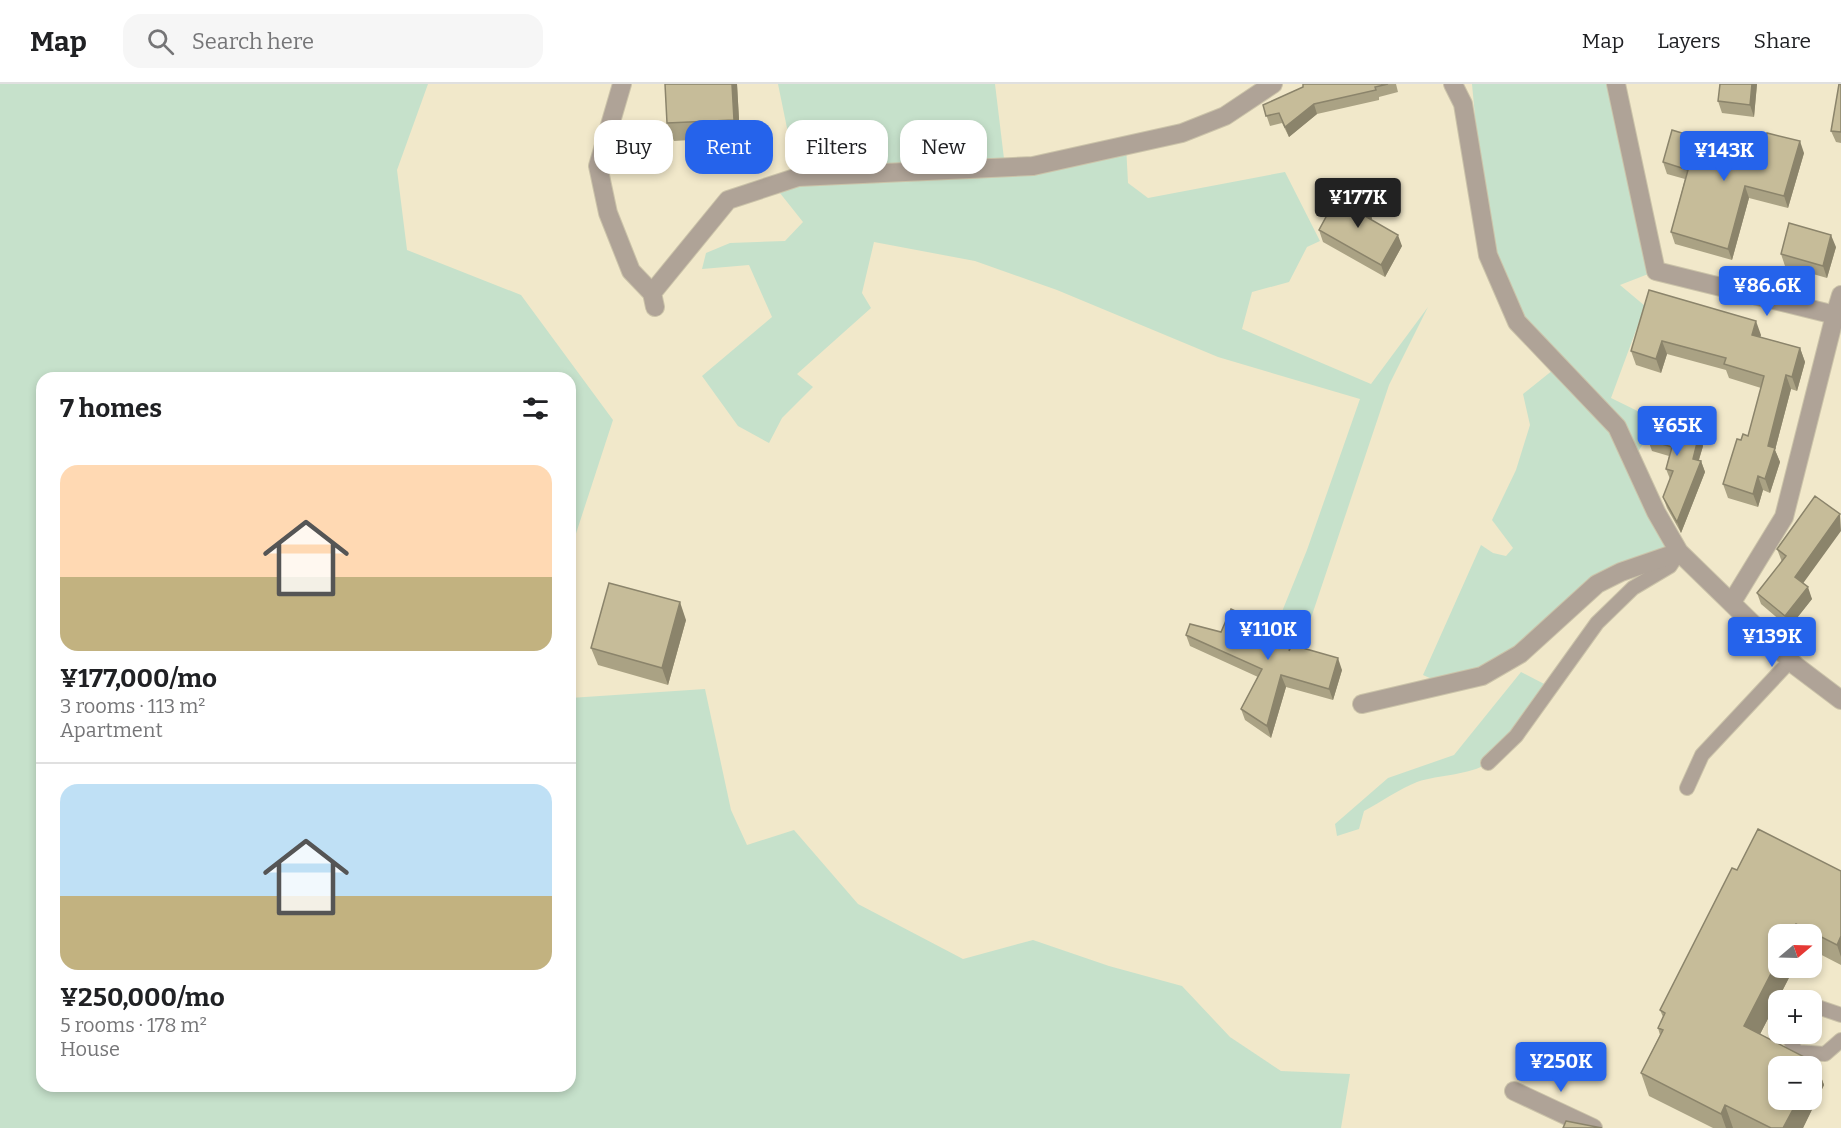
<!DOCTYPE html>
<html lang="en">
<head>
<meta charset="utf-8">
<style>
	:root { --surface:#fff; --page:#f6f6f6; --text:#202124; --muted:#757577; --line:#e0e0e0; --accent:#2563eb }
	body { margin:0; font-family:Bitter,serif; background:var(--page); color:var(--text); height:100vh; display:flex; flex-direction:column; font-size:22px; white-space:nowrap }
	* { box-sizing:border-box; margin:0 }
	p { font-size:20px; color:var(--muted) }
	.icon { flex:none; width:33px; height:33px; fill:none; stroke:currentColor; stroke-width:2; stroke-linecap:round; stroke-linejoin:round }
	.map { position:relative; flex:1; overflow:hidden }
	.details { position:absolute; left:36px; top:288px; width:540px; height:720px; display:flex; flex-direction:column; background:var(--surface); border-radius:18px; box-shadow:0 3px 9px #0003 }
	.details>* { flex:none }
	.top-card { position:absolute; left:594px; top:36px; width:570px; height:54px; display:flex; gap:12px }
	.needle { width:39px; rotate:71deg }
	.fabs { position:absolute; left:1768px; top:840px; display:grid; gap:12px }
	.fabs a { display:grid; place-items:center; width:54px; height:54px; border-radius:12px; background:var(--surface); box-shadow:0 3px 9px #0003; font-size:30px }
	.price { position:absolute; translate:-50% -51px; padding:0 14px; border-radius:6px; background:var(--accent); color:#fff; font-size:20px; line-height:39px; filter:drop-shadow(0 2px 3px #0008) }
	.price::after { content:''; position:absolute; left:50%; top:36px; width:18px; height:14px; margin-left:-9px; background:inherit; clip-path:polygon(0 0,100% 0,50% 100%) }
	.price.active { background:#222; color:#fff }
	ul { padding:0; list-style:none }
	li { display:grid; align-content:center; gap:12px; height:318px; padding:0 24px }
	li+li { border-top:2px solid var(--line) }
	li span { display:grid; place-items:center; height:186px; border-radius:18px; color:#555 }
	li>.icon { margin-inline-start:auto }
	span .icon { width:108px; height:108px; fill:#fffc; stroke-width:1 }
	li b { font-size:26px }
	h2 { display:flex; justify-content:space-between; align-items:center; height:72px; padding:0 24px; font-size:26px }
	.tag { padding:0 21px; border-radius:18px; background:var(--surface); box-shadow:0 3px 9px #0003; font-size:21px; line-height:54px }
	.tag.active { background:var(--accent); color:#fff }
	header { display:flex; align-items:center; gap:36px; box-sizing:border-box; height:84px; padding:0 30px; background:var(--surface); border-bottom:2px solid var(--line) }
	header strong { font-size:28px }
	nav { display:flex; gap:33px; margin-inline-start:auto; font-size:21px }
	.search { width:420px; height:54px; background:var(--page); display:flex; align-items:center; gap:15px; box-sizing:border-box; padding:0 21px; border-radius:18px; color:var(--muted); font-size:22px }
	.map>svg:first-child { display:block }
	.green { fill:#c6e1cb }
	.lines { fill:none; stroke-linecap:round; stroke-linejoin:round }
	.service-casing { stroke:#cbc3a9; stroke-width:16 }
	.minor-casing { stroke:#cbc3a9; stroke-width:20 }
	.service { stroke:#afa397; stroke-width:14 }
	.minor { stroke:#afa397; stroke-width:18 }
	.wall { fill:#aaa284 }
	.shaded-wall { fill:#8b846b }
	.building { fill:#c6bc99; stroke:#8b846b; stroke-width:1.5 }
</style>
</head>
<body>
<header>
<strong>Map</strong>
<div class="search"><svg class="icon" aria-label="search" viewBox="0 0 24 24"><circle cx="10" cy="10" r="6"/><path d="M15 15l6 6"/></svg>Search here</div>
<nav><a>Map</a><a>Layers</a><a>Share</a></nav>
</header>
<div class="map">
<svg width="1841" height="1044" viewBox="0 0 1841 1044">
	<rect width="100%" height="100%" fill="#f1e8ca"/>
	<path class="green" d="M 0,0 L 428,0 L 397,86 L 407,166 L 521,211 L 613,336 L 570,468 L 570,294 L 42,294 L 42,1002 L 570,1002 L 570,614 L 705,605 L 731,726 L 747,761 L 794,746 L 858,820 L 963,875 L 1033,856 L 1109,882 L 1182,902 L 1230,953 L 1281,987 L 1350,990 L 1341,1044 L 0,1044 Z
		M 778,0 L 995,0 L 1005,83 L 1126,61 L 1128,99 L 1148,114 L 1285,88 L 1320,157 L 1307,163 L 1289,198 L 1252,208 L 1242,245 L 1371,300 L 1428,223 L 1389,301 L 1307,546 L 1279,535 L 1307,466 L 1360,315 L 1218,273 L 1057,206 L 975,177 L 874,158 L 862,209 L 871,224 L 797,290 L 813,303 L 782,334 L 769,359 L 738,342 L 702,292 L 772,233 L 749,181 L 702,185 L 706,169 L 730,159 L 785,157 L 803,138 L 772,99 L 797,93 Z
		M 1472,0 L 1616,0 L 1656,187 L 1620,201 L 1645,222 L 1611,314 L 1658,337 L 1632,377 L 1679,468 L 1621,488 L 1520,570 L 1445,601 L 1423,591 L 1481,461 L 1493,469 L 1506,472 L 1513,464 L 1492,436 L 1516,386 L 1530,341 L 1523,310 L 1558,282 L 1517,238 L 1488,171 Z
		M 1521,588 L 1552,604 L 1488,679 C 1468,692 1440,690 1417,698 C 1399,705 1381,718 1364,727 L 1359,745 L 1337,752 L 1335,740 L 1388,694 L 1454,671 Z"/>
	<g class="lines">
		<defs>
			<path id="service" d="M 1488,679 L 1516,652 L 1597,539 L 1633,504 L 1670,482 L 1679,468
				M 1687,704 L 1702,671 L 1791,576
				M 1812,921 L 1841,931
				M 1791,950 L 1789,953 L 1796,968 L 1825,970 L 1841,956"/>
			<path id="minor" d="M 622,0 L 598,82 L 608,129 L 631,187 L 652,209 L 655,223
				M 1453,0 L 1463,20 L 1488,171 L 1517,238 L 1617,343 L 1656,428 L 1679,468 L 1796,582 L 1841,616
				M 1616,0 L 1656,187 L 1835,231 L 1784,433 L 1732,518
				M 652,209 L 728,116 L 798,93 L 1033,82 L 1182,49 L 1225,32 L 1273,0
				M 1841,211 L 1835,231 L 1841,234
				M 1362,620 L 1482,592 L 1520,570 L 1597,500 L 1621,488 L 1679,468
				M 1514,1007 L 1593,1044"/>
		</defs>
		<use href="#service" class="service-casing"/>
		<use href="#minor" class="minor-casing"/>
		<use href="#service" class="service"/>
		<use href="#minor" class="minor"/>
	</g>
	<path class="wall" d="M 737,0 L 740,53 L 674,57 L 667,39 Z
		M 1303,0 L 1396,0 L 1398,8 L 1379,13 L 1379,16 L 1317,30 L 1289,53 L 1282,39 L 1270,42 L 1263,21 L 1303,3 Z
		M 1720,0 L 1757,0 L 1754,33 L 1722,29 L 1718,17 Z
		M 1841,0 L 1841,59 L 1836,58 L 1831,47 Z
		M 1804,69 L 1788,124 L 1749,114 L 1732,176 L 1675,160 L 1671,148 L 1685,95 L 1667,90 L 1663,78 L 1761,73 Z
		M 1372,134 L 1372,136 L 1402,162 L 1385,193 L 1323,158 L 1319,146 Z
		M 1836,163 L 1827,194 L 1785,182 L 1781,170 Z
		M 1649,206 L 1761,251 L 1760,253 L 1800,264 L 1805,278 L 1797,307 L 1791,305 L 1775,366 L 1780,378 L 1770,409 L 1763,406 L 1758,423 L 1728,414 L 1723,400 L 1741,356 L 1748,352 L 1761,304 L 1729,294 L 1726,286 L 1667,270 L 1661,289 L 1636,281 L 1631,267 Z
		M 1698,349 L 1697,351 L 1703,362 L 1699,376 L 1701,377 L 1705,388 L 1681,449 L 1667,424 L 1663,413 L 1670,395 L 1666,385 L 1669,372 L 1652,367 L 1648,356 Z
		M 1815,412 L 1803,499 L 1812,515 L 1789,544 L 1761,520 L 1757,509 L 1782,478 L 1777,465 Z
		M 686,536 L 668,601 L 598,581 L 591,564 Z
		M 1297,539 L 1301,550 L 1297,563 L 1342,586 L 1333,616 L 1286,603 L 1271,654 L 1245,636 L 1241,625 L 1258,593 L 1190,562 L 1186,551 L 1254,545 L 1249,556 L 1273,562 Z
		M 1737,786 L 1841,787 L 1841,881 L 1812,866 L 1812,850 L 1779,850 L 1779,884 L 1794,884 L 1760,950 L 1816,979 L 1824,1001 L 1803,1044 L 1713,1044 L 1649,1012 L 1641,989 L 1660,951 L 1658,944 L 1663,933 L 1660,926 Z"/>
	<path class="shaded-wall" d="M 732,0 L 737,0 L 740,53 L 734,36 Z
		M 1752,0 L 1757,0 L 1754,33 L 1750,21 Z
		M 1314,20 L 1317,30 L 1289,53 L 1285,43 Z
		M 1800,57 L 1804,69 L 1788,124 L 1784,112 Z
		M 1745,102 L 1749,114 L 1732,176 L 1728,165 Z
		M 1368,123 L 1372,134 L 1367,143 L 1363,131 Z
		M 1398,151 L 1402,162 L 1385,193 L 1381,181 Z
		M 1831,151 L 1836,163 L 1827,194 L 1823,182 Z
		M 1756,237 L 1761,251 L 1757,264 L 1752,251 Z
		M 1662,257 L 1667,270 L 1661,289 L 1656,275 Z
		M 1800,264 L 1805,278 L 1797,307 L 1792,293 Z
		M 1786,291 L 1791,305 L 1775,366 L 1780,378 L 1770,409 L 1765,395 L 1768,362 Z
		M 1694,338 L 1698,349 L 1695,359 L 1691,349 Z
		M 1699,351 L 1703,362 L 1696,385 L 1693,375 Z
		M 1701,377 L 1705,388 L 1681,449 L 1677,438 Z
		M 1758,392 L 1763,406 L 1758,423 L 1753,410 Z
		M 1840,430 L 1841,447 L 1799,505 L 1795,493 Z
		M 1808,503 L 1812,515 L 1789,544 L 1785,532 Z
		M 680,518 L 686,536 L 668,601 L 662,584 Z
		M 1250,534 L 1254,545 L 1245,565 L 1241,554 Z
		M 1297,539 L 1301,550 L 1293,578 L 1289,567 Z
		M 1338,574 L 1342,586 L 1333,616 L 1329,605 Z
		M 1281,591 L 1286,603 L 1271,654 L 1267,642 Z
		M 1796,840 L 1800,850 L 1791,850 Z
		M 1841,852 L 1841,873 L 1837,861 Z
		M 1779,874 L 1779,884 L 1794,884 L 1753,964 L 1744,942 Z
		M 1816,979 L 1824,1001 L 1803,1044 L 1783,1044 L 1798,1016 L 1812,1016 L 1812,987 Z
		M 1725,1021 L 1733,1044 L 1726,1044 L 1721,1030 Z"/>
	<path class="building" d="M 665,0 L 732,0 L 734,36 L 667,39 Z
		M 1303,0 L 1388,0 L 1375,3 L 1376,6 L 1314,20 L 1285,43 L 1279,29 L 1266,32 L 1263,21 L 1303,3 Z
		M 1720,0 L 1752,0 L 1750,21 L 1718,17 Z
		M 1839,0 L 1841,0 L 1841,48 L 1831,47 Z
		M 1672,46 L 1761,73 L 1767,49 L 1800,57 L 1784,112 L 1745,102 L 1728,165 L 1671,148 L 1688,86 L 1663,78 Z
		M 1340,107 L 1368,123 L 1363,131 L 1398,151 L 1381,181 L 1319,146 Z
		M 1789,139 L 1831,151 L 1823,182 L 1781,170 Z
		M 1649,206 L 1756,237 L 1752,251 L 1800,264 L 1792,293 L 1786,291 L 1768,362 L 1775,364 L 1765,395 L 1758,392 L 1753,410 L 1723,400 L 1737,355 L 1741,356 L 1743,350 L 1748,352 L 1764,292 L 1724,280 L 1726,274 L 1662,257 L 1656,275 L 1631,267 Z
		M 1656,327 L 1694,338 L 1691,349 L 1699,351 L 1693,375 L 1701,377 L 1677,438 L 1663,413 L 1673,387 L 1666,385 L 1672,363 L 1648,356 Z
		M 1815,412 L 1840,430 L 1795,493 L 1808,503 L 1785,532 L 1757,509 L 1786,472 L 1777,465 Z
		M 609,499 L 680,518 L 662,584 L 591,564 Z
		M 1231,525 L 1250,534 L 1241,554 L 1273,562 L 1287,535 L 1297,539 L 1289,567 L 1292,561 L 1338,574 L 1329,605 L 1281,591 L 1267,642 L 1241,625 L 1262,585 L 1186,551 L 1190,540 L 1221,548 Z
		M 1758,745 L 1841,787 L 1841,852 L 1837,861 L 1796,840 L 1791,850 L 1779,850 L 1779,874 L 1744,942 L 1816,979 L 1812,987 L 1812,982 L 1779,982 L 1779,1016 L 1798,1016 L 1783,1044 L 1771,1044 L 1725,1021 L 1721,1030 L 1641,989 L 1663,946 L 1658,944 L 1665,929 L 1660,926 L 1732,784 L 1737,786 Z
		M 1566,1037 L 1602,1044 L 1563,1044 Z"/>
</svg>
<div class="fabs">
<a><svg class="needle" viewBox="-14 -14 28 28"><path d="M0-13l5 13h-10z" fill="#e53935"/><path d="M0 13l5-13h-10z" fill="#757577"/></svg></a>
<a>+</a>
<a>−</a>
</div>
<b class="price" style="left:1724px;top:98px">¥143K</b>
<b class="price active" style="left:1358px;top:145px">¥177K</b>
<b class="price" style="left:1767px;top:233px">¥86.6K</b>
<b class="price" style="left:1677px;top:373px">¥65K</b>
<b class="price" style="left:1268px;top:577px">¥110K</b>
<b class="price" style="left:1772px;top:584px">¥139K</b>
<b class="price" style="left:1561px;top:1009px">¥250K</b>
<div class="top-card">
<a class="tag">Buy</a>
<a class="tag active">Rent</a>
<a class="tag">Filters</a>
<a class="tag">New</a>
</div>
<section class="details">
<h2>7 homes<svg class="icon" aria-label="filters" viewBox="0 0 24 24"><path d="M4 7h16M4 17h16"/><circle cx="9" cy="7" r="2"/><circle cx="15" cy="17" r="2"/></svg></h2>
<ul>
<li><span style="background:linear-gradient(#ffd9b3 60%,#c2b280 0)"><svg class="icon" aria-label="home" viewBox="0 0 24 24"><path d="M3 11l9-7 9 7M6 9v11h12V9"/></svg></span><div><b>¥177,000/mo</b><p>3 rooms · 113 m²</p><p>Apartment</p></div></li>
<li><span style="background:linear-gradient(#bfe0f5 60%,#c2b280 0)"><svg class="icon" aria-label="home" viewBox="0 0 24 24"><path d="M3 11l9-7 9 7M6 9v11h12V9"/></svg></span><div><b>¥250,000/mo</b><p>5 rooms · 178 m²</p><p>House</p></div></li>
</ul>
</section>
</div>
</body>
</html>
